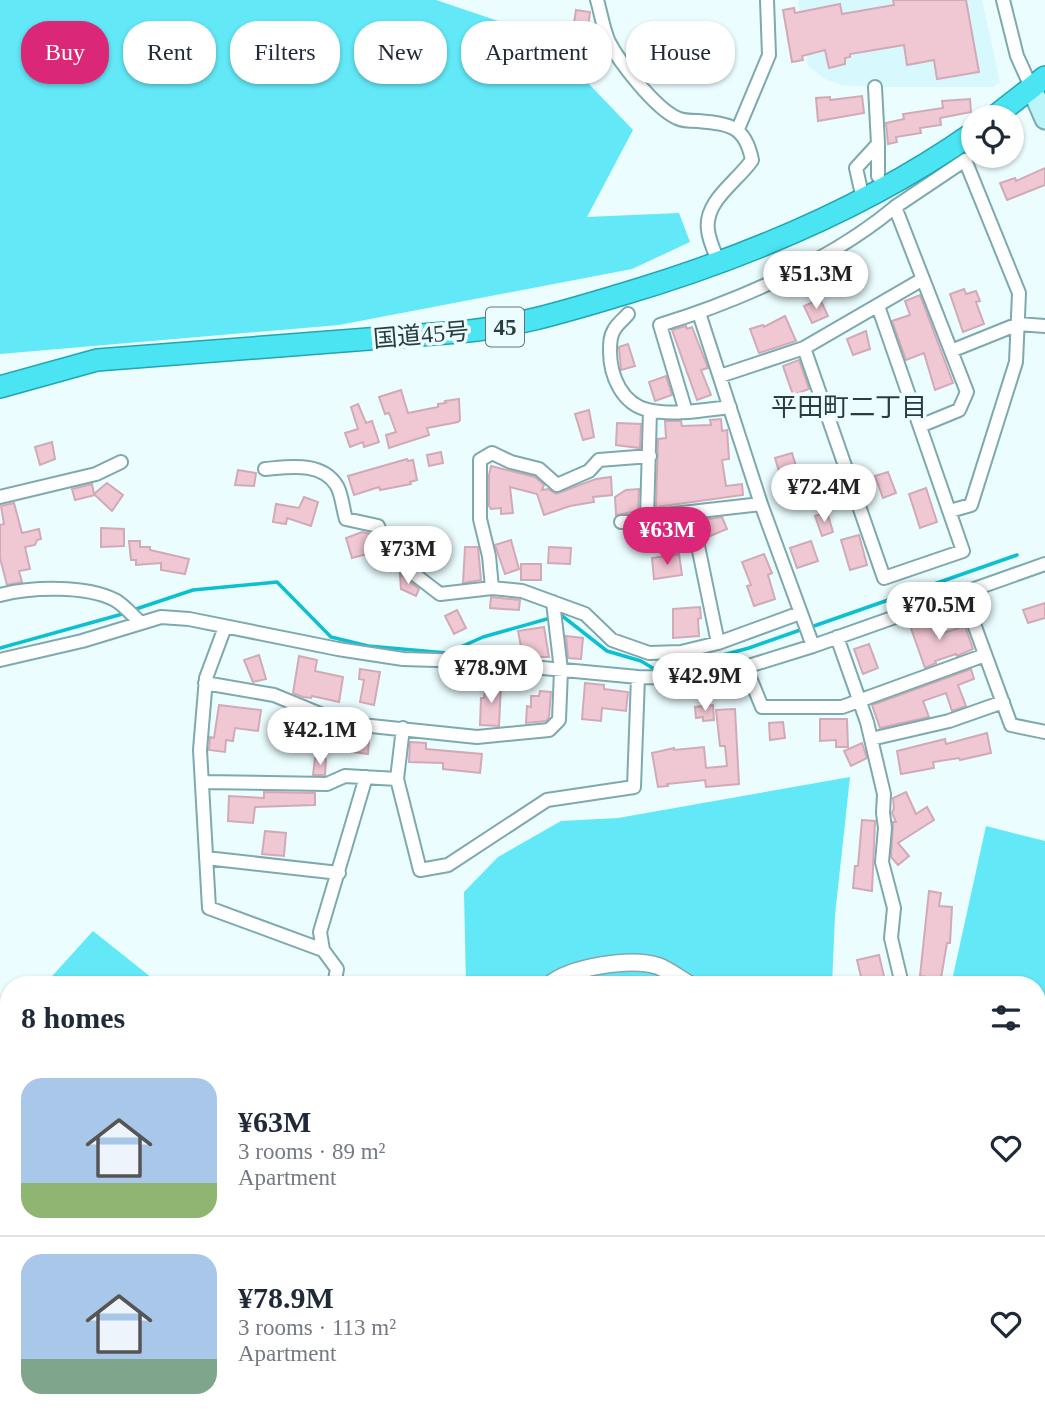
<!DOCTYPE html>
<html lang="en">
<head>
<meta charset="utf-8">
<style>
	:root { --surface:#fff; --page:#f6f6f7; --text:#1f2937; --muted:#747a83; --line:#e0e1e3; --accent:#db2777 }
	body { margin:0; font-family:"Times New Roman","Noto Sans JP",serif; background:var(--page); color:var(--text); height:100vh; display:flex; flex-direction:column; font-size:26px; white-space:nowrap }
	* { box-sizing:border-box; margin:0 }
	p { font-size:23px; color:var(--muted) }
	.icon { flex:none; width:38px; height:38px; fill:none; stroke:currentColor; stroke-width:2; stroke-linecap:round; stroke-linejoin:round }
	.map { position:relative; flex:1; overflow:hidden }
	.side { position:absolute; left:0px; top:976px; width:1046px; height:450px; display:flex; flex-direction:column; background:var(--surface); border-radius:28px 28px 0 0; box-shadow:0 2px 5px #0004 }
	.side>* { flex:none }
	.banner { position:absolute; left:21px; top:21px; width:1004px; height:63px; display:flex; gap:14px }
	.buttons { position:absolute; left:961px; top:105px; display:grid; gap:14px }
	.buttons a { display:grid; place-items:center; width:63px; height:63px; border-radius:50%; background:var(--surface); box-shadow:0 2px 5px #0004; font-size:35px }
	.price { position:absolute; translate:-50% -60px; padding:0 16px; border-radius:24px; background:#fff; color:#222; font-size:23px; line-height:46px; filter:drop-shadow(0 2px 4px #0008) }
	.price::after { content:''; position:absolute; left:50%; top:42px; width:21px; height:16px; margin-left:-10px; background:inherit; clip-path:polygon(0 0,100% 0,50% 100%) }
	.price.current { background:var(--accent); color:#fff }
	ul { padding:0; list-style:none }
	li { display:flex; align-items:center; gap:21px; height:175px; padding:0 21px }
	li+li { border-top:2px solid var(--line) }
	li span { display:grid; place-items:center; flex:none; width:196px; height:140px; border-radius:21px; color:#555 }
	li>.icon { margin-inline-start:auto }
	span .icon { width:84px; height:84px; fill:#fffc; stroke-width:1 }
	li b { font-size:30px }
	h2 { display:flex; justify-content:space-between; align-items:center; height:84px; padding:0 21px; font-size:30px }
	.chip { padding:0 24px; border-radius:28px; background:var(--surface); box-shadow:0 2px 5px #0004; font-size:24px; line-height:63px }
	.chip.current { background:var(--accent); color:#fff }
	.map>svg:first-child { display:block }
	.built { fill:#d7f8fc }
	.green { fill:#62e8f7 }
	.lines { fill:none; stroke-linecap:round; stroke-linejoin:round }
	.stream { stroke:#0cc0cf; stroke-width:3.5 }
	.building { fill:#f0c8d4; stroke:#d1aab6; stroke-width:2 }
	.tertiary-tunnel { stroke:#c4d6d9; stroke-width:16; stroke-dasharray:16 8; stroke-linecap:butt }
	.minor-casing { stroke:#7ea9ae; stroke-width:16 }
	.tertiary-casing { stroke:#7ea9ae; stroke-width:19 }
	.secondary-casing { stroke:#7ea9ae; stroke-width:23 }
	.trunk-casing { stroke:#22a5b1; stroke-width:24 }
	.minor { stroke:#fff; stroke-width:12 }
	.tertiary { stroke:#fff; stroke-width:16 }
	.secondary { stroke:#bbf5fa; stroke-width:19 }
	.trunk { stroke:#4ae4f2; stroke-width:21 }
	.labels { text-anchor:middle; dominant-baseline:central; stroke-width:7; stroke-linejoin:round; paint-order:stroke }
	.shield { fill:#ebfdff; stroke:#647679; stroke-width:2 }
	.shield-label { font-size:23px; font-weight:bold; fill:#2a3c3f }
	.street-label { font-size:24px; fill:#2a3c3f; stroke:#ebfdff }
	.neighbourhood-label { font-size:26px; fill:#2a3c3f; stroke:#ebfdff }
</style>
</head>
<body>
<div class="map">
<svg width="1045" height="1426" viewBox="0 0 1045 1426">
	<rect width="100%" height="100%" fill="#ebfdff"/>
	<path class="built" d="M 798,0 L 982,0 L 1000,82 L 992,87 L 875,87 L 842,85 L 825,79 L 808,66 Z"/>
	<path class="green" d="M 0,0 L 436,0 L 543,36 L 633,130 L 587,217 L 679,213 L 690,242 L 632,269 L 339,325 L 0,354 Z
		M 850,777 L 835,915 L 832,985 L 466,985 L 464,892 L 498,857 L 561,821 L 618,818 Z
		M 986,826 L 1045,841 L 1045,1426 L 373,1426 L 374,1418 L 1038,1418 L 1038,985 L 951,985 Z
		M 93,931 L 152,978 L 151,985 L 44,985 Z
		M 9,1025 L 9,1418 L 178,1418 L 174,1426 L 0,1426 L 0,1362 L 9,1357 L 0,1347 L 0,1034 Z"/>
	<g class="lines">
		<path class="stream" d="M 133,610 L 193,590 L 277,582 L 331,637 L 368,646 L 447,653 L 483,637 L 561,615 L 607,651 L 641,661 L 656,670 L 675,668 L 749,648 L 803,629
			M 811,627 L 1017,555
			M 0,648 L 126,613"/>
	</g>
	<path class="building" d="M 893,0 L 966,0 L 979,72 L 937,79 L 934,60 L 907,65 L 904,45 L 850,54 L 850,57 L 845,58 L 845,64 L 829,68 L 825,50 L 802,56 L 803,60 L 792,62 L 783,10 L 794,8 L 795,13 L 840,4 L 842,14 L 894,5 Z
		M 576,10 L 590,12 L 588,27 L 574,23 Z
		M 578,41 L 599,44 L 598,54 L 577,51 Z
		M 862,96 L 864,113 L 818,121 L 816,98 L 830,97 L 830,100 Z
		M 970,99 L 971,112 L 940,118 L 941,125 L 920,128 L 921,133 L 896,137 L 897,142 L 888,144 L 886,123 L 904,119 L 903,114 L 943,108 L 942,101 Z
		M 1045,168 L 1045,185 L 1007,200 L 1000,183 L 1015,178 L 1016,181 Z
		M 964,289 L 966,294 L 976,291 L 980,301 L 976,302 L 984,324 L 963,332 L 950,294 Z
		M 920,295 L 953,383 L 935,390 L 924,353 L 906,360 L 892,321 L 910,315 L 905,301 Z
		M 820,299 L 828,316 L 812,323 L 804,306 Z
		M 785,316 L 796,341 L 759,353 L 750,329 L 763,325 L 764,327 Z
		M 686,326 L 687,329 L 692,327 L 708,368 L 701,370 L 711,395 L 697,400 L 672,330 Z
		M 866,331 L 870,349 L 853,355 L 847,339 Z
		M 628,344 L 635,366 L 621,370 L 619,347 Z
		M 799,360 L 809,389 L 793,395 L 783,366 Z
		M 666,376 L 672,395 L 655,401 L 649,382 Z
		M 401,390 L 408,413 L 438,407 L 438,404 L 446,403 L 445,401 L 459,399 L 460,420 L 458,422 L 427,428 L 429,435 L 389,448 L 386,435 L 396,432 L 389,413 L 385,414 L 379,397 Z
		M 358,404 L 366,423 L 372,421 L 379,442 L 364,447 L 363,442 L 350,447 L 345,433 L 358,429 L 351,407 Z
		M 589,410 L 594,437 L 583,440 L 575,414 Z
		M 721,419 L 722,431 L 727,430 L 729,459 L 722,460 L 726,486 L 742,484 L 743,495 L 656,507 L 658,439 L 666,438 L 665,421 L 681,421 L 682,426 L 711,425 L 710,420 Z
		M 617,423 L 641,424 L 640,448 L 616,445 Z
		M 52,442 L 55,459 L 40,465 L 35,447 Z
		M 441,452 L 443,463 L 429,466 L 427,455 Z
		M 792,453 L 798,473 L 781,478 L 775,458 Z
		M 407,459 L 408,461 L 413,460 L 417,480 L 410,482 L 411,484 L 380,490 L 379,487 L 354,495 L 348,476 Z
		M 491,466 L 535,477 L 544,485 L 542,490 L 548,489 L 556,494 L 596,479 L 611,477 L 612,495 L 593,497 L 594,502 L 570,506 L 544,515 L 537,494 L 510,487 L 513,513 L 501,514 L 501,508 L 491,509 L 489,506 L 489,475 Z
		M 238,470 L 256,473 L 254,486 L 235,485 Z
		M 888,472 L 896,493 L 883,498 L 875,476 Z
		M 107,483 L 123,495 L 112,511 L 95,495 L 75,500 L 72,489 L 92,484 L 94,494 Z
		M 926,488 L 937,522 L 920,528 L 909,494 Z
		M 639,489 L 638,511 L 616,515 L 615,497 L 626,490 Z
		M 304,497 L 318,502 L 311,526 L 287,518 L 286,524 L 273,522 L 276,504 L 299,508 Z
		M 14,503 L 22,533 L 39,529 L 41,539 L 37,540 L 35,545 L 25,547 L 30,569 L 19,571 L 22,582 L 7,585 L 0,558 L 0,525 L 4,524 L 1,506 Z
		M 827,512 L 833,532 L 822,536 L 815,516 Z
		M 722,517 L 727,529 L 708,537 L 702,520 Z
		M 101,528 L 124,529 L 124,546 L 101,547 Z
		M 362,532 L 371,534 L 378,551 L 352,558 L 346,538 Z
		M 412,534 L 415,563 L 414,563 L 403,554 L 405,550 L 398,551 L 397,540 L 410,539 Z
		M 859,535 L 867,565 L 850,570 L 841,540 Z
		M 511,540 L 519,569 L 505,574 L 495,545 Z
		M 129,541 L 140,541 L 140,547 L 150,547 L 150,550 L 189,559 L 185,574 L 161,570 L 161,563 L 136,565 L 136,560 L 131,560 Z
		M 811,541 L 818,561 L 797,568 L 790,548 Z
		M 465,547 L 478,547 L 481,580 L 463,583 Z
		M 549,547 L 571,548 L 570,564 L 548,563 Z
		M 679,554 L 682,575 L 654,579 L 652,558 Z
		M 764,554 L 772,573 L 768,575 L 775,599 L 754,606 L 747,586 L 751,585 L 742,562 Z
		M 521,564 L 541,564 L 541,580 L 521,580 Z
		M 400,574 L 419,589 L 416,596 L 401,589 Z
		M 491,597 L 520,600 L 519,610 L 490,608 Z
		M 1045,603 L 1045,618 L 1028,623 L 1023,610 Z
		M 700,607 L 701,618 L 698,619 L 699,636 L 673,638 L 673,609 Z
		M 457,610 L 466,628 L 454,634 L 445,616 Z
		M 930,616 L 937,635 L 965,626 L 973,649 L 957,656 L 956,654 L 935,661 L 936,663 L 925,668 L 909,623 Z
		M 544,627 L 549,657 L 523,657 L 518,631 Z
		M 566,636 L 583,638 L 581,659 L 568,658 Z
		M 869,644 L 878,668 L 863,674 L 854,649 Z
		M 259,655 L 266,679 L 253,682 L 244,660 Z
		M 299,656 L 317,660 L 315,671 L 343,677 L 339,702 L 312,696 L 311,698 L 303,697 L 293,693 Z
		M 360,669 L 380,672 L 374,705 L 360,702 L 364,680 L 359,679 Z
		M 971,669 L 974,679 L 958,685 L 966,706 L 952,711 L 946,693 L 923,701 L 929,717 L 880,728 L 872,705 Z
		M 486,683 L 501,684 L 499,726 L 480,725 L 481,698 L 484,698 Z
		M 585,683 L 604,685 L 604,689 L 628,692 L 626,711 L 602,708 L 601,721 L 582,719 Z
		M 540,691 L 551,692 L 549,717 L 546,721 L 526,723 L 527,706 L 531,707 L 531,696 L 539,696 Z
		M 219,705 L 261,710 L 258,731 L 235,728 L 233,741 L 226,740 L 225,752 L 209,750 L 210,737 L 214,738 Z
		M 713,705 L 714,720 L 703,721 L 703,717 L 696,718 L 695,707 Z
		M 735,709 L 739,784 L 706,787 L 705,780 L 667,784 L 668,786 L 658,787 L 652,753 L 674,748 L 674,750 L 704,747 L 706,768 L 727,766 L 725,746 L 720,746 L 716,710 Z
		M 820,719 L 847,719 L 848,747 L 836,747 L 836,740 L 820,741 Z
		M 783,722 L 785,738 L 770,740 L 769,723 Z
		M 987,733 L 991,753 L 960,760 L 959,758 L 933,762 L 934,768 L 901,774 L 897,751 L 945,739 L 946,744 Z
		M 346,738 L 369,740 L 368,754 L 345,751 Z
		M 410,742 L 426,743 L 426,749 L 482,754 L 480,773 L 443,769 L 443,763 L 409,762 Z
		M 862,743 L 867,758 L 851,766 L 844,751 Z
		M 315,758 L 326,759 L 325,775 L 313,775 Z
		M 264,792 L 315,793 L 315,805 L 255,807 L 253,823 L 228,821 L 229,796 L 264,798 Z
		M 906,792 L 916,814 L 927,807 L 934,820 L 898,843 L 909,856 L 898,865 L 891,857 L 893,822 L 896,822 L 892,813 L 894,808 L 893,798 Z
		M 862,820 L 875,821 L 872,891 L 853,888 L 855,866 L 858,866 Z
		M 265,831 L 286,833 L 284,856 L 262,854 Z
		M 929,891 L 941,893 L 939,906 L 952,907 L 950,943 L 947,943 L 940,984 L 926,982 L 927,977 L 920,976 Z
		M 879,955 L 886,985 L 863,985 L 857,960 Z"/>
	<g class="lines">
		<path class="tertiary-tunnel" d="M 1038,1245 L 1045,1245"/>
		<defs>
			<path id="minor" d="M 597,0 C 601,13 603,29 609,42 C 620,63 655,108 677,118 C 683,121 692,121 698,121 C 731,124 745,126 752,160 C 737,182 704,201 708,230 C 709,241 715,253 719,263
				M 1003,0 L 1017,56 L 1032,89
				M 738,129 L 769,55 L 767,0
				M 878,144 L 878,176
				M 863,199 L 856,168 L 878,144 L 875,87
				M 699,313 L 761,504 L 813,646
				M 628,314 C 624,319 617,324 614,330 C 610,336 610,344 610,351 C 610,376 622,404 648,410 C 674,416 704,410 730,407
				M 804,348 L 884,578 L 963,551 L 878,306
				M 951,351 L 1018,324 L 1045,326
				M 720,376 L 804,348 L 923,279 L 895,207 L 965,160 L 1019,293 L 1016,362 L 971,505 L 950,511
				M 686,412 L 660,325 C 738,301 832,260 895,207
				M 920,426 L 959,410 L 967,392 L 923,279
				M 650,456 L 599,460 L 589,471 L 557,485 L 539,469 L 511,462 L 492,453 L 480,460 L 480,519 L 489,556 L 492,588 L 522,591 L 585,614 L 612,640 L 649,653 L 681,652 L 718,643 L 800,613
				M 265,469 C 289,467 322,461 337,486 C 342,495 343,510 346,519 L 378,526 L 388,554 L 440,594 L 492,588
				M 0,497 L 96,474 L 121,462
				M 691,512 L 718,643
				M 647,517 L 650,411
				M 621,522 L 635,522 L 647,517 L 761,504
				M 963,594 L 1011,725 L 1045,732
				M 0,595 C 31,587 86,585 115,600 C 124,605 132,615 140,622
				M 225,627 L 206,678 L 200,750 L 209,908 L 323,950
				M 837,637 L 867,722 L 884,794 L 883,813 L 885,828 L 882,862 L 894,908 L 891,938 L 901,980 L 900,985
				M 0,660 L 82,641 L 161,617 L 189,619 L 338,649 L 403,659 L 469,661 L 638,677 L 710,678 L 813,646 L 1045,564
				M 746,668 L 762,707 L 842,707 L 985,655
				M 205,683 L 274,695 L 342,723 L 477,737 L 549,730 L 559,720 L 561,670 L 553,602
				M 403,728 L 397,779 L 420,870 L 448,865 L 547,800 L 634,787 L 638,677
				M 871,739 L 949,721 L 1003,702
				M 202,782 L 327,784 L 345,776 L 397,779
				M 206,858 L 339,873
				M 334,985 L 337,969 L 323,950 L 320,932 L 366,777"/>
			<path id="tertiary" d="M 549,985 C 570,967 631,957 658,966 C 669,970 680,979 691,985
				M 176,1426 L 180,1418"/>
			<path id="secondary" d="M 1032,89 L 1045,119"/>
			<path id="trunk" d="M 994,117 L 1045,77
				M 0,387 L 97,360 L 459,332 C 515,327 566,311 620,295 C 745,258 866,208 973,133"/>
		</defs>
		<use href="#minor" class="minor-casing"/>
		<use href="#tertiary" class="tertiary-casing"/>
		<use href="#secondary" class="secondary-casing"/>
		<use href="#trunk" class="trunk-casing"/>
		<use href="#minor" class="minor"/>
		<use href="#tertiary" class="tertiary"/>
		<use href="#secondary" class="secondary"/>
		<use href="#trunk" class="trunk"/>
	</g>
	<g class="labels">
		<rect class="shield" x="486" y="307.5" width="38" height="39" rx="5"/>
		<g class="shield-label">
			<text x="505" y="327">45</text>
		</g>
		<g class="street-label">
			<text transform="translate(421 335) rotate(-5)">国道45号</text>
		</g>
		<g class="neighbourhood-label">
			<text x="849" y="407">平田町二丁目</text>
		</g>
	</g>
</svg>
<div class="buttons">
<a><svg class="icon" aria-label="locate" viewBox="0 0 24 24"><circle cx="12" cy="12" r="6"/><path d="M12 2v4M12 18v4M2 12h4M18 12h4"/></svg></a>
</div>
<b class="price" style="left:816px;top:311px">¥51.3M</b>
<b class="price" style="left:824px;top:524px">¥72.4M</b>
<b class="price current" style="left:667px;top:567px">¥63M</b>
<b class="price" style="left:408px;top:586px">¥73M</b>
<b class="price" style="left:939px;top:642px">¥70.5M</b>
<b class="price" style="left:491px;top:705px">¥78.9M</b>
<b class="price" style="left:705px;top:713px">¥42.9M</b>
<b class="price" style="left:320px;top:767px">¥42.1M</b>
<div class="banner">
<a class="chip current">Buy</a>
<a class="chip">Rent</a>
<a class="chip">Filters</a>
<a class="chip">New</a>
<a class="chip">Apartment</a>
<a class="chip">House</a>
</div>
<section class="side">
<h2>8 homes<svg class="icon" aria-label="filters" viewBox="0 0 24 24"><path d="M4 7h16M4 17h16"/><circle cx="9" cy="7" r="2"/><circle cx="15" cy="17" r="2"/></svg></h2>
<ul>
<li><span style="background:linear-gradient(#a9c7e8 75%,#8fb573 0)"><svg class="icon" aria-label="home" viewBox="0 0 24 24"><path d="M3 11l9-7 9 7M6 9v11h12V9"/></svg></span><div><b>¥63M</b><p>3 rooms · 89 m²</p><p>Apartment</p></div><svg class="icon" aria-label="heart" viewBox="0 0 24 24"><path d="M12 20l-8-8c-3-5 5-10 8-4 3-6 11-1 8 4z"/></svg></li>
<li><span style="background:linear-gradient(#a9c7e8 75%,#7fa58c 0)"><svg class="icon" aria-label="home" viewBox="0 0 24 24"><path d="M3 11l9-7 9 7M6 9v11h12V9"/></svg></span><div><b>¥78.9M</b><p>3 rooms · 113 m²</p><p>Apartment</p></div><svg class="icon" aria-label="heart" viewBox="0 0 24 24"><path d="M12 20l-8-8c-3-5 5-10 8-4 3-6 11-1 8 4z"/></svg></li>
</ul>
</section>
</div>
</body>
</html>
